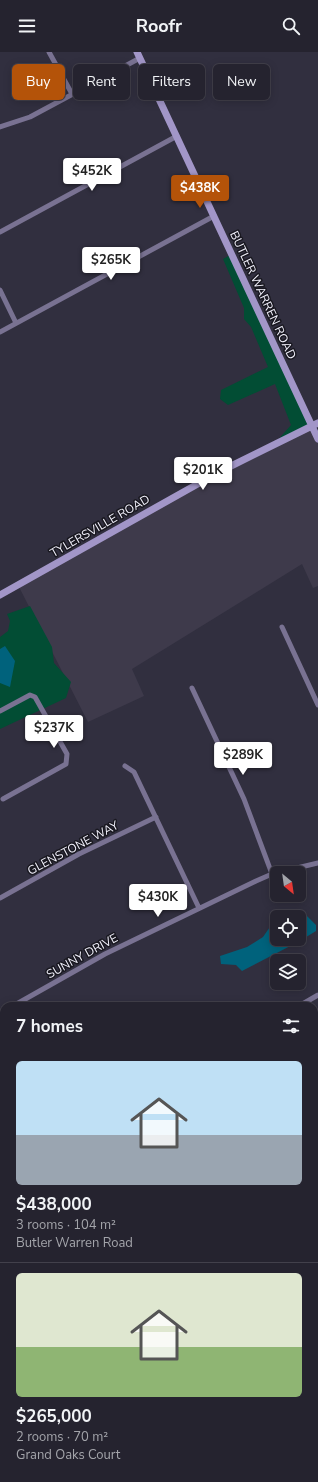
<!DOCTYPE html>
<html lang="en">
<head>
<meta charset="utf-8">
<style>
	:root { --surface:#25232f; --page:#2d2b37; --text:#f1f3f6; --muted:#a3a4aa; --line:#42404b; --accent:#b45309 }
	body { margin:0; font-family:"Nunito Sans",sans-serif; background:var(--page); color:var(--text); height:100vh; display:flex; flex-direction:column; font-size:15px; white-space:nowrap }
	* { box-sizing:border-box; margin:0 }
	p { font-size:13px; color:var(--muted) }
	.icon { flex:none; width:22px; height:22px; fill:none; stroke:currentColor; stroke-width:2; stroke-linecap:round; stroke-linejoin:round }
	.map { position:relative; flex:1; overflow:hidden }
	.details { position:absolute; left:0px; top:950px; width:318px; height:480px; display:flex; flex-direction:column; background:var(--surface); border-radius:12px 12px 0 0; box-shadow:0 2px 10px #0003,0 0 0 1px var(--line) }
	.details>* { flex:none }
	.banner { position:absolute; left:12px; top:12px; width:294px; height:36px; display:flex; gap:8px }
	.needle { width:26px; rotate:151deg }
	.tools { position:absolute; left:270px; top:814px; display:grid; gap:8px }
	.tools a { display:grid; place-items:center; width:36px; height:36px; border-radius:6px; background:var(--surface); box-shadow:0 2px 10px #0003,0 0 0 1px var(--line); font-size:20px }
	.price { position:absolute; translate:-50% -34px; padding:0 9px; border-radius:4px; background:#fff; color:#222; font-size:13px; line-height:26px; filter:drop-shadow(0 1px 2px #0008) }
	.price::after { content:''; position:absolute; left:50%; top:24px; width:12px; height:9px; margin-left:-6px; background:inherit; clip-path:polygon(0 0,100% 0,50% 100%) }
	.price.current { background:var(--accent); color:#fff }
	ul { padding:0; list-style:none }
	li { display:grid; align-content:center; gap:8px; height:212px; padding:0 16px }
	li+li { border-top:1px solid var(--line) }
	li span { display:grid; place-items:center; height:124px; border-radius:6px; color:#555 }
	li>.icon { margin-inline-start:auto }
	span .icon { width:72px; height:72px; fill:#fffc; stroke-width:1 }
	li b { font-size:17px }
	h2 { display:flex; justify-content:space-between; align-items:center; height:48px; padding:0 16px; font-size:17px }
	.pill { padding:0 14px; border-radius:6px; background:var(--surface); box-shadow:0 2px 10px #0003,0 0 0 1px var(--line); font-size:14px; line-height:36px }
	.pill.current { background:var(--accent); color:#fff }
	header { display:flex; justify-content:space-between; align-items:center; height:52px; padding:0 16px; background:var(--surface); font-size:18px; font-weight:700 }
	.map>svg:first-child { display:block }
	.commercial { fill:#3e3a4b }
	.green { fill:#024d34 }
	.water { fill:#00627c }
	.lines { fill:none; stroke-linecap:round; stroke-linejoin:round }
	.minor { stroke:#797292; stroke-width:5 }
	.secondary { stroke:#a296c8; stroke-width:7 }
	.labels { text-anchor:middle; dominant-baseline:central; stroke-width:3; stroke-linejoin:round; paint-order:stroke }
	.street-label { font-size:12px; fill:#f3f2fd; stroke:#191820 }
</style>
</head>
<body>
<header><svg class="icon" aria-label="menu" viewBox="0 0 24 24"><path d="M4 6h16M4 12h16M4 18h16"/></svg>Roofr<svg class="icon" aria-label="search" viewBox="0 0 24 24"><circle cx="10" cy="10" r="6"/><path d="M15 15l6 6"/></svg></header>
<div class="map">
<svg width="318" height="1430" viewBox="0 0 318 1430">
	<rect width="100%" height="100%" fill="#312f3f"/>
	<path class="commercial" d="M 312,374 L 318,387 L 318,534 L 313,536 L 302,512 L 132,617 L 144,644 L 88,670 L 18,533 L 185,438 Z"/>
	<path class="green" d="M 232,202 L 312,374 L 276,390 L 291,373 L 275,332 L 228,353 L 220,347 L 221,338 L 268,315 L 251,275 L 244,267 L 244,256 L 223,207 Z
		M 30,554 L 52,595 L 54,611 L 71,630 L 66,646 L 0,677 L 0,585 L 8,579 L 10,569 L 7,562 Z"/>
	<path class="water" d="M 5,594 L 15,609 L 10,635 L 0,631 L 0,597 Z
		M 306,863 L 316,873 L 316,879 L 298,890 L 242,919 L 236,913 L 221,912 L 220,904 L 247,895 L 263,885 L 274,869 L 277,869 L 277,887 L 299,887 L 298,865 Z"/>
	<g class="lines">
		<path class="minor" d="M 49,0 L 72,42
			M 0,75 L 30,65 L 140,6
			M 0,180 L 177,84
			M 0,238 L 16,271
			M 0,280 L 214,164
			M 282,575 L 318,653
			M 192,636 L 244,747 L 272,822
			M 0,659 L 30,643 L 35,645 L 67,702 L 66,712 L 3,747
			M 125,714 L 134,720 L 199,856
			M 0,846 L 79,802 L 156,765
			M 13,954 L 105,902 L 256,829 L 272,822 L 318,811
			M 299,954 L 318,943
			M 0,961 L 4,959
			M 0,1072 L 4,1070
			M 314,1098 L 318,1096
			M 314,1116 L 318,1124
			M 0,1119 L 4,1136
			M 314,1304 L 318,1310
			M 0,1346 L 4,1344
			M 167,1426 L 168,1430
			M 85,1430 L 92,1426"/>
		<path class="secondary" d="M 137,0 L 318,387
			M 0,543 L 219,420 L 318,371"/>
	</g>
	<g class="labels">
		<g class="street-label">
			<text transform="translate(263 243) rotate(65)">BUTLER WARREN ROAD</text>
			<text transform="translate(100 474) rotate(-30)">TYLERSVILLE ROAD</text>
			<text transform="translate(73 796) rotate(-28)">GLENSTONE WAY</text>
			<text transform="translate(82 904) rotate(-29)">SUNNY DRIVE</text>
		</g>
	</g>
</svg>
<div class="tools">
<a><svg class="needle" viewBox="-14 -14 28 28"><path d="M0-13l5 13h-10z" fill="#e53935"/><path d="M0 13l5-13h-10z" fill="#a3a4aa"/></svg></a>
<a><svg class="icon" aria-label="locate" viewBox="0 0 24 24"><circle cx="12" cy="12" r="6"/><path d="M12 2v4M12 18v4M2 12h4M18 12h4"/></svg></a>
<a><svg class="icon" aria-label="layers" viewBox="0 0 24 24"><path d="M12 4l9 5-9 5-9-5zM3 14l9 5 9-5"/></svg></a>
</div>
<b class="price" style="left:92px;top:140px">$452K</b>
<b class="price current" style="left:200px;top:157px">$438K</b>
<b class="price" style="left:111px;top:229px">$265K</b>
<b class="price" style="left:203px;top:439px">$201K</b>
<b class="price" style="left:54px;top:697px">$237K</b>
<b class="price" style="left:243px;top:724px">$289K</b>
<b class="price" style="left:158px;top:866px">$430K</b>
<div class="banner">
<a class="pill current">Buy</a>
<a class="pill">Rent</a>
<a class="pill">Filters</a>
<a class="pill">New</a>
</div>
<section class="details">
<h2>7 homes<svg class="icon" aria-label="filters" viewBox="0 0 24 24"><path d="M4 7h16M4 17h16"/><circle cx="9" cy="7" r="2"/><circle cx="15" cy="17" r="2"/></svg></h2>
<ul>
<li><span style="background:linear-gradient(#bfe0f5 60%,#9aa5b1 0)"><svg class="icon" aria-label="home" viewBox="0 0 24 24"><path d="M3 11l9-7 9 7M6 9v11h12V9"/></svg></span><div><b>$438,000</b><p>3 rooms · 104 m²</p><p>Butler Warren Road</p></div></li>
<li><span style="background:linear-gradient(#dfe7d0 60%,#8fb573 0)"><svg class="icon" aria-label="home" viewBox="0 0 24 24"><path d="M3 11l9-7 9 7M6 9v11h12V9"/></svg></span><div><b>$265,000</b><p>2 rooms · 70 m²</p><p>Grand Oaks Court</p></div></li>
</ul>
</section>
</div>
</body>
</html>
